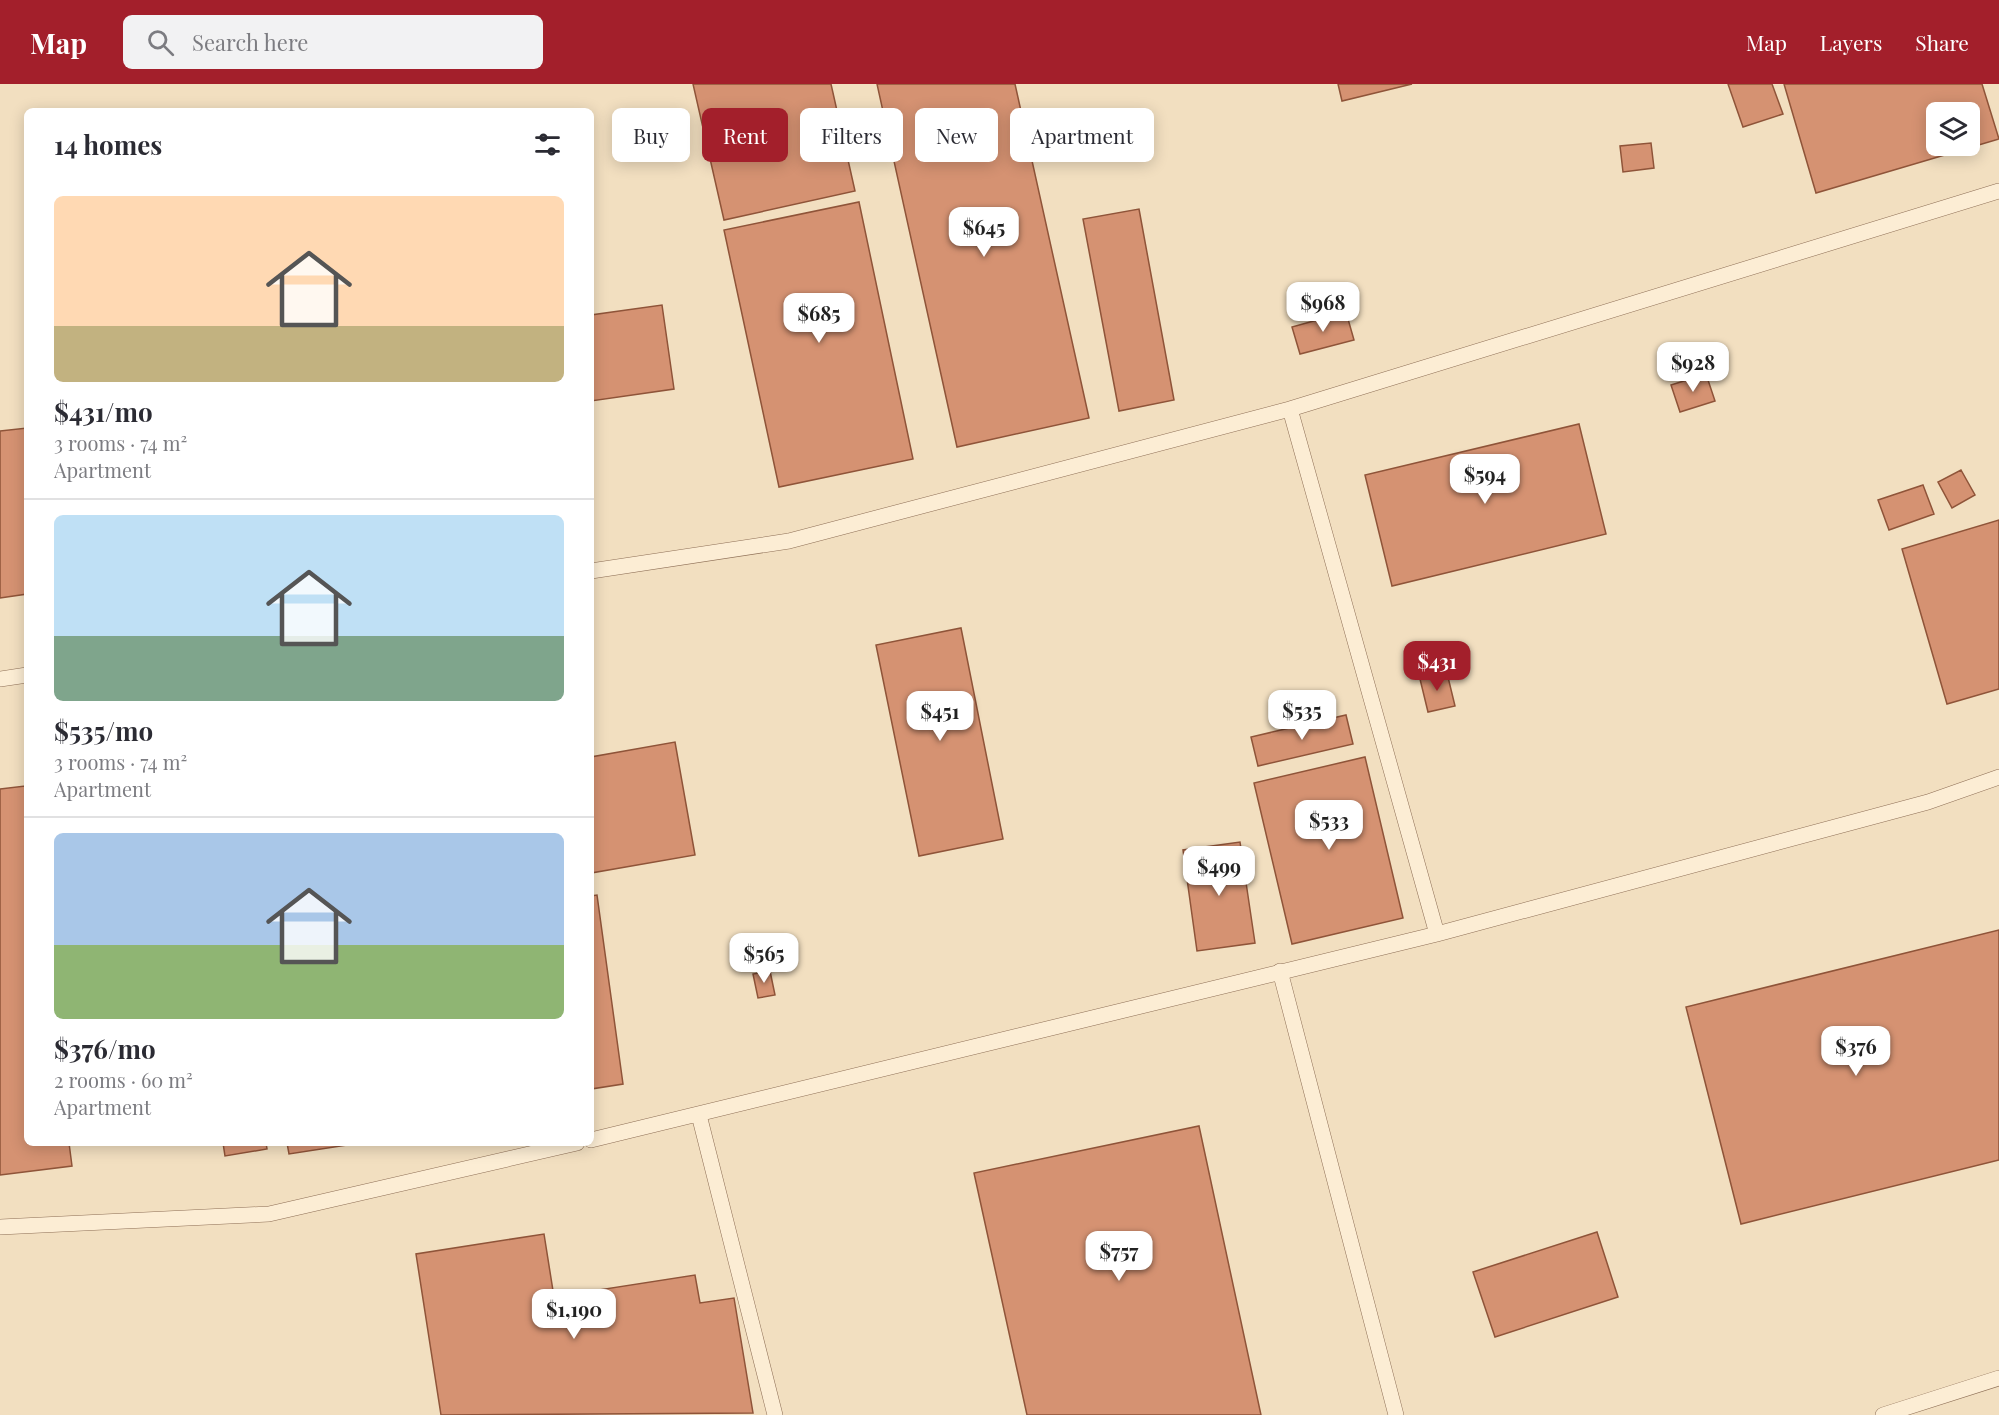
<!DOCTYPE html>
<html lang="en">
<head>
<meta charset="utf-8">
<style>
	:root { --surface:#fff; --page:#f2f2f3; --text:#2b2b33; --muted:#7c7c81; --line:#e1e1e2; --accent:#a31f2b }
	body { margin:0; font-family:"Playfair Display",serif; background:var(--page); color:var(--text); height:100vh; display:flex; flex-direction:column; font-size:22px; white-space:nowrap }
	* { box-sizing:border-box; margin:0 }
	p { font-size:20px; color:var(--muted) }
	.icon { flex:none; width:33px; height:33px; fill:none; stroke:currentColor; stroke-width:2; stroke-linecap:round; stroke-linejoin:round }
	.map { position:relative; flex:1; overflow:hidden }
	.details { position:absolute; left:24px; top:24px; width:570px; height:1038px; display:flex; flex-direction:column; background:var(--surface); border-radius:9px; box-shadow:0 3px 15px #0003 }
	.details>* { flex:none }
	.guide { position:absolute; left:612px; top:24px; width:570px; height:54px; display:flex; gap:12px }
	.tools { position:absolute; left:1926px; top:18px; display:grid; gap:12px }
	.tools a { display:grid; place-items:center; width:54px; height:54px; border-radius:9px; background:var(--surface); box-shadow:0 3px 15px #0003; font-size:30px }
	.price { position:absolute; translate:-50% -51px; padding:0 14px; border-radius:12px; background:#fff; color:#222; font-size:20px; line-height:39px; filter:drop-shadow(0 2px 3px #0008) }
	.price::after { content:''; position:absolute; left:50%; top:36px; width:18px; height:14px; margin-left:-9px; background:inherit; clip-path:polygon(0 0,100% 0,50% 100%) }
	.price.on { background:var(--accent); color:#fff }
	ul { padding:0; list-style:none }
	li { display:grid; align-content:center; gap:12px; height:318px; padding:0 30px }
	li+li { border-top:2px solid var(--line) }
	li span { display:grid; place-items:center; height:186px; border-radius:9px; color:#555 }
	li>.icon { margin-inline-start:auto }
	span .icon { width:108px; height:108px; fill:#fffc; stroke-width:1 }
	li b { font-size:26px }
	h2 { display:flex; justify-content:space-between; align-items:center; height:72px; padding:0 30px; font-size:26px }
	.tag { padding:0 21px; border-radius:9px; background:var(--surface); box-shadow:0 3px 15px #0003; font-size:21px; line-height:54px }
	.tag.on { background:var(--accent); color:#fff }
	header { display:flex; align-items:center; gap:36px; box-sizing:border-box; height:84px; padding:0 30px; background:var(--accent); color:#fff }
	header strong { font-size:28px }
	nav { display:flex; gap:33px; margin-inline-start:auto; font-size:21px }
	.search { width:420px; height:54px; background:var(--page); display:flex; align-items:center; gap:15px; box-sizing:border-box; padding:0 21px; border-radius:9px; color:var(--muted); font-size:22px }
	.map>svg:first-child { display:block }
	.building { fill:#d59272; stroke:#8f5439; stroke-width:1.5; fill-rule:evenodd }
	.lines { fill:none; stroke-linecap:round; stroke-linejoin:round }
	.lane-casing { stroke:#8e6f56; stroke-width:16 }
	.lane { stroke:#fcedd4; stroke-width:15 }
</style>
</head>
<body>
<header>
<strong>Map</strong>
<div class="search"><svg class="icon" aria-label="search" viewBox="0 0 24 24"><circle cx="10" cy="10" r="6"/><path d="M15 15l6 6"/></svg>Search here</div>
<nav><a>Map</a><a>Layers</a><a>Share</a></nav>
</header>
<div class="map">
<svg width="1999" height="1331" viewBox="0 0 1999 1331">
	<rect width="100%" height="100%" fill="#f2dfc0"/>
	<path class="building" d="M 693,0 L 831,0 L 855,107 L 724,136 Z
		M 877,0 L 1015,0 L 1089,334 L 957,363 Z
		M 1338,0 L 1412,0 L 1342,17 Z
		M 1728,0 L 1772,0 L 1783,30 L 1743,43 Z
		M 1784,0 L 1982,0 L 1999,55 L 1816,109 ZM 1936,28 L 1970,28 L 1970,62 L 1936,62 Z
		M 1651,59 L 1654,84 L 1623,88 L 1620,62 Z
		M 859,118 L 913,375 L 779,403 L 724,146 Z
		M 1139,125 L 1174,316 L 1119,327 L 1083,135 Z
		M 662,221 L 674,305 L 591,317 L 591,231 Z
		M 1346,228 L 1354,256 L 1300,270 L 1292,243 Z
		M 1706,290 L 1715,317 L 1680,328 L 1671,301 Z
		M 1579,340 L 1606,450 L 1392,502 L 1365,391 Z
		M 27,344 L 27,510 L 0,514 L 0,347 Z
		M 1961,386 L 1975,411 L 1952,424 L 1938,398 Z
		M 1923,401 L 1934,430 L 1889,446 L 1878,416 Z
		M 1999,436 L 1999,605 L 1947,620 L 1902,465 Z
		M 961,544 L 1003,755 L 919,772 L 876,561 Z
		M 1447,589 L 1455,622 L 1428,628 L 1420,595 Z
		M 1346,631 L 1353,660 L 1258,682 L 1251,653 Z
		M 675,658 L 695,771 L 591,789 L 591,673 Z
		M 1365,673 L 1403,834 L 1292,860 L 1254,699 Z
		M 25,702 L 27,1059 L 69,1059 L 72,1082 L 0,1091 L 0,705 Z
		M 1240,758 L 1255,859 L 1197,867 L 1183,766 Z
		M 597,811 L 623,1000 L 591,1005 L 591,812 Z
		M 1999,846 L 1999,1076 L 1741,1140 L 1686,923 Z
		M 770,887 L 775,911 L 758,914 L 753,890 Z
		M 1199,1042 L 1261,1331 L 1027,1331 L 974,1089 Z
		M 223,1059 L 266,1059 L 267,1065 L 225,1072 Z
		M 287,1059 L 360,1059 L 289,1070 Z
		M 1597,1148 L 1618,1213 L 1495,1253 L 1473,1188 Z
		M 544,1150 L 554,1213 L 695,1191 L 700,1219 L 734,1214 L 753,1329 L 441,1331 L 416,1170 Z"/>
	<g class="lines">
		<defs>
			<path id="lane" d="M 1290,325 L 1437,850
				M 591,487 L 789,457 L 1290,325 L 1999,107
				M 0,595 L 27,591
				M 1280,887 L 1396,1331
				M 699,1031 L 775,1331
				M 591,1056 L 1437,850 L 1928,718 L 1999,693
				M 0,1143 L 269,1130 L 577,1059
				M 1883,1331 L 1999,1294"/>
		</defs>
		<use href="#lane" class="lane-casing"/>
		<use href="#lane" class="lane"/>
	</g>
</svg>
<div class="tools">
<a><svg class="icon" aria-label="layers" viewBox="0 0 24 24"><path d="M12 4l9 5-9 5-9-5zM3 14l9 5 9-5"/></svg></a>
</div>
<b class="price" style="left:984px;top:174px">$645</b>
<b class="price" style="left:1323px;top:249px">$968</b>
<b class="price" style="left:819px;top:260px">$685</b>
<b class="price" style="left:1693px;top:309px">$928</b>
<b class="price" style="left:1485px;top:421px">$594</b>
<b class="price on" style="left:1437px;top:608px">$431</b>
<b class="price" style="left:1302px;top:657px">$535</b>
<b class="price" style="left:940px;top:658px">$451</b>
<b class="price" style="left:1329px;top:767px">$533</b>
<b class="price" style="left:1219px;top:813px">$499</b>
<b class="price" style="left:764px;top:900px">$565</b>
<b class="price" style="left:1856px;top:993px">$376</b>
<b class="price" style="left:1119px;top:1198px">$757</b>
<b class="price" style="left:574px;top:1256px">$1,190</b>
<div class="guide">
<a class="tag">Buy</a>
<a class="tag on">Rent</a>
<a class="tag">Filters</a>
<a class="tag">New</a>
<a class="tag">Apartment</a>
</div>
<section class="details">
<h2>14 homes<svg class="icon" aria-label="filters" viewBox="0 0 24 24"><path d="M4 7h16M4 17h16"/><circle cx="9" cy="7" r="2"/><circle cx="15" cy="17" r="2"/></svg></h2>
<ul>
<li><span style="background:linear-gradient(#ffd9b3 70%,#c2b280 0)"><svg class="icon" aria-label="home" viewBox="0 0 24 24"><path d="M3 11l9-7 9 7M6 9v11h12V9"/></svg></span><div><b>$431/mo</b><p>3 rooms · 74 m²</p><p>Apartment</p></div></li>
<li><span style="background:linear-gradient(#bfe0f5 65%,#7fa58c 0)"><svg class="icon" aria-label="home" viewBox="0 0 24 24"><path d="M3 11l9-7 9 7M6 9v11h12V9"/></svg></span><div><b>$535/mo</b><p>3 rooms · 74 m²</p><p>Apartment</p></div></li>
<li><span style="background:linear-gradient(#a9c7e8 60%,#8fb573 0)"><svg class="icon" aria-label="home" viewBox="0 0 24 24"><path d="M3 11l9-7 9 7M6 9v11h12V9"/></svg></span><div><b>$376/mo</b><p>2 rooms · 60 m²</p><p>Apartment</p></div></li>
</ul>
</section>
</div>
</body>
</html>
